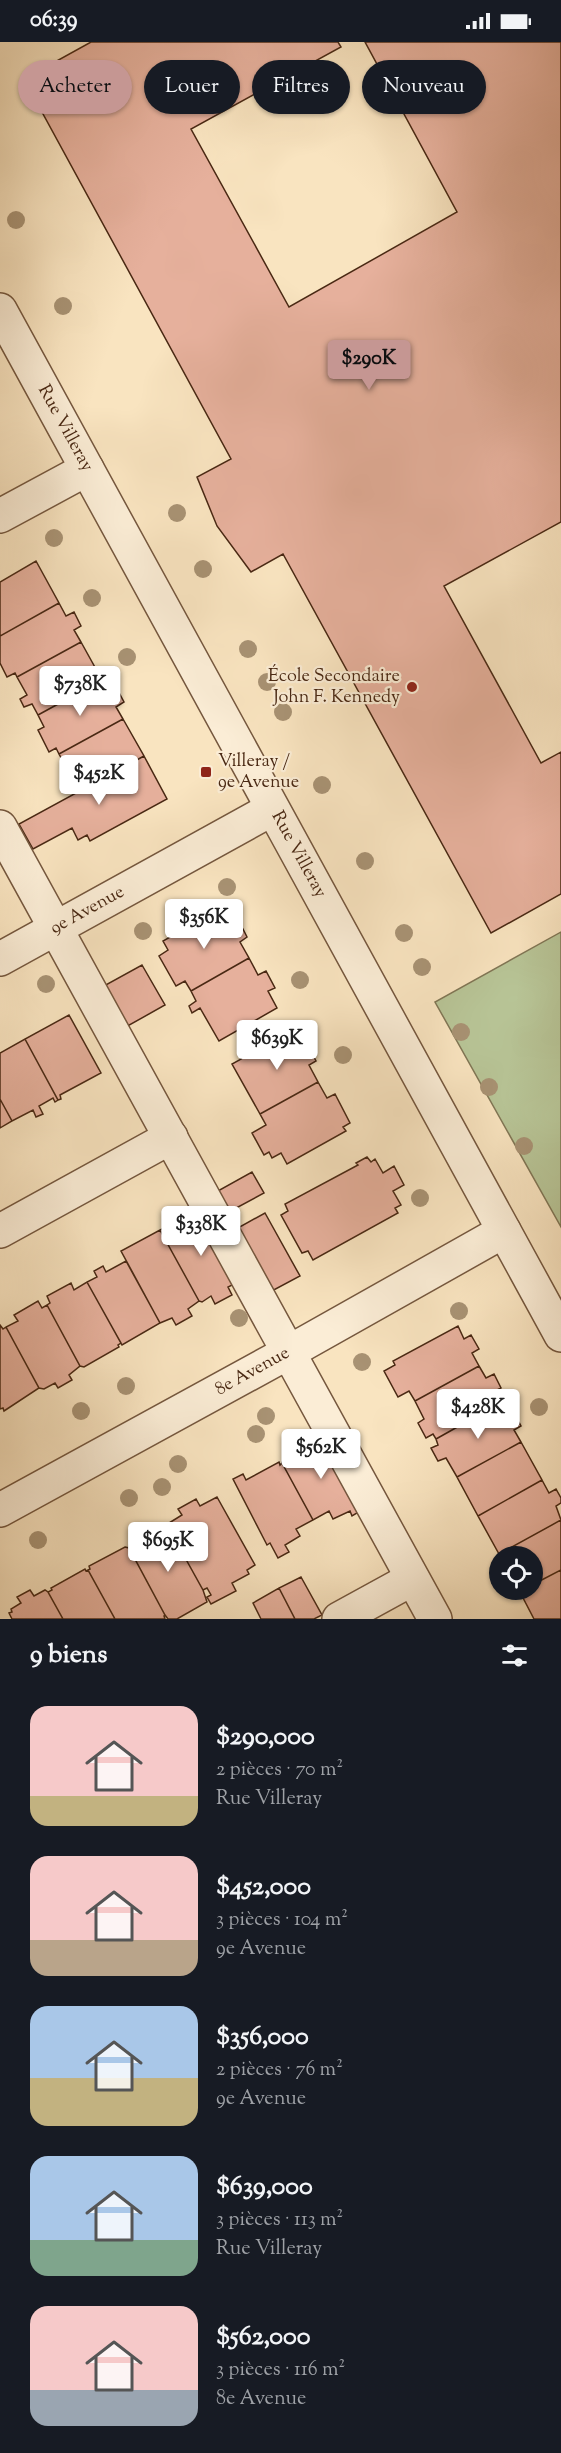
<!DOCTYPE html>
<html lang="fr">
<head>
<meta charset="utf-8">
<style>
	:root { --surface:#171b24; --page:#242831; --text:#f1f3f6; --muted:#9ea1a6; --accent:#c59692 }
	body { margin:0; font-family:"Sorts Mill Goudy",serif; background:var(--page); color:var(--text); height:100vh; display:flex; flex-direction:column; font-size:22px; white-space:nowrap }
	* { box-sizing:border-box; margin:0 }
	p { font-size:20px; color:var(--muted) }
	.icon { flex:none; width:33px; height:33px; fill:none; stroke:currentColor; stroke-width:2; stroke-linecap:round; stroke-linejoin:round }
	.map { position:relative; height:1577px; overflow:hidden }
	.sheet { display:flex; flex-direction:column; background:var(--surface); flex:1 }
	.sheet>* { flex:none }
	.banner { position:absolute; left:18px; top:18px; width:525px; height:54px; display:flex; gap:12px }
	.fabs { position:absolute; left:489px; top:1504px; display:grid; gap:12px }
	.fabs a { display:grid; place-items:center; width:54px; height:54px; border-radius:50%; background:var(--surface); box-shadow:0 2px 4px #0004; font-size:30px }
	.price { position:absolute; translate:-50% -51px; padding:0 14px; border-radius:6px; background:#fff; color:#222; font-size:20px; line-height:39px; filter:drop-shadow(0 2px 3px #0008) }
	.price::after { content:''; position:absolute; left:50%; top:36px; width:18px; height:14px; margin-left:-9px; background:inherit; clip-path:polygon(0 0,100% 0,50% 100%) }
	.price.active { background:var(--accent); color:#111 }
	ul { padding:0; list-style:none }
	li { display:flex; align-items:center; gap:18px; height:150px; padding:0 30px }
	li span { display:grid; place-items:center; flex:none; width:168px; height:120px; border-radius:18px; color:#555 }
	li>.icon { margin-inline-start:auto }
	span .icon { width:72px; height:72px; fill:#fffc; stroke-width:1 }
	li b { font-size:26px }
	h2 { display:flex; justify-content:space-between; align-items:center; height:72px; padding:0 30px; font-size:26px }
	.chip { padding:0 21px; border-radius:27px; background:var(--surface); box-shadow:0 2px 4px #0004; font-size:21px; line-height:54px }
	.chip.active { background:var(--accent); color:#111 }
	.status { display:flex; justify-content:space-between; align-items:center; height:42px; padding:0 30px; background:var(--surface); direction:ltr }
	.status svg { height:16px; fill:currentColor }
	.map>svg:first-child { display:block }
	.green { fill:#b8c597; stroke:#807655; stroke-width:1.5 }
	.building { fill:#e6b09c; stroke:#492813; stroke-width:1.5 }
	.lines { fill:none; stroke-linecap:round; stroke-linejoin:round }
	.minor-casing { stroke:#75573e; stroke-width:36 }
	.minor { stroke:#fbedd6; stroke-width:33 }
	.tree { fill:#a89273 }
	.poi-dot { fill:#8f2418; stroke:#fbedd6; stroke-width:2 }
	.labels { text-anchor:middle; dominant-baseline:central; stroke-width:4.5; stroke-linejoin:round; paint-order:stroke }
	.street-label { font-size:18px; fill:#492813; stroke:#fbedd6 }
	.poi-label { font-size:18px; fill:#492813; stroke:#fbedd6; text-anchor:end }
</style>
</head>
<body>
<div class="status"><b>06:39</b><svg viewBox="0 0 49 12"><path d="M0 12V9h3v3zM5 12V6h3v6zM10 12V3h3v9zM15 12V0h3v12zM26 1h20v11H26zM47 4h2v5h-2z"/></svg></div>
<div class="map">
<svg width="561" height="1577" viewBox="0 0 561 1577">
	<rect width="100%" height="100%" fill="#f9e4c0"/>
	<filter id="stains"><feTurbulence type="fractalNoise" baseFrequency=".00333" numOctaves="4"/><feColorMatrix values="0 0 0 0 .2 0 0 0 0 .09 0 0 0 0 .02 0 0 0 .5 -.17"/></filter>
	<radialGradient id="worn" r=".72"><stop offset=".6" stop-color="#630" stop-opacity="0"/><stop offset="1" stop-color="#630" stop-opacity=".3"/></radialGradient>
	<path class="green" d="M 561,890 L 561,1185 L 435,960 Z"/>
	<path class="building" d="M 91,0 L 338,0 L 341,5 L 191,87 L 289,265 L 457,170 L 365,0 L 561,0 L 561,480 L 444,544 L 541,721 L 561,710 L 561,852 L 491,891 L 283,512 L 251,530 L 217,484 L 197,435 L 231,417 L 24,37 Z
		M 36,519 L 59,561 L 0,594 L 0,540 Z
		M 59,561 L 66,574 L 74,570 L 81,584 L 74,588 L 81,600 L 17,635 L 15,631 L 7,635 L 0,621 L 0,594 Z
		M 81,600 L 102,638 L 38,673 L 32,662 L 24,665 L 20,657 L 27,653 L 17,635 Z
		M 102,638 L 109,651 L 117,647 L 124,660 L 116,665 L 123,677 L 59,712 L 56,706 L 49,710 L 38,688 L 44,685 L 38,673 Z
		M 123,677 L 144,714 L 80,749 L 74,738 L 67,742 L 62,733 L 69,730 L 59,712 Z
		M 144,714 L 167,757 L 90,799 L 87,793 L 78,798 L 72,786 L 33,807 L 19,782 Z
		M 221,866 L 231,883 L 238,879 L 243,887 L 247,895 L 240,900 L 249,916 L 191,949 L 185,939 L 176,944 L 159,914 L 168,908 L 163,899 Z
		M 249,916 L 258,933 L 266,929 L 275,946 L 268,949 L 277,966 L 219,999 L 200,966 L 192,971 L 189,964 L 196,959 L 191,949 Z
		M 142,923 L 165,963 L 124,986 L 102,945 Z
		M 69,973 L 101,1031 L 60,1053 L 61,1057 L 58,1058 L 25,997 Z
		M 300,989 L 316,1019 L 309,1023 L 318,1040 L 260,1072 L 232,1022 L 290,990 L 292,993 Z
		M 25,997 L 58,1058 L 55,1060 L 53,1056 L 39,1064 L 43,1072 L 36,1075 L 33,1068 L 12,1079 L 0,1057 L 0,1011 Z
		M 318,1040 L 327,1056 L 335,1052 L 350,1081 L 343,1085 L 346,1089 L 287,1122 L 281,1111 L 272,1116 L 269,1110 L 264,1113 L 252,1091 L 266,1083 L 260,1072 Z
		M 0,1057 L 12,1079 L 0,1086 Z
		M 367,1115 L 371,1120 L 375,1117 L 383,1131 L 394,1124 L 404,1143 L 393,1149 L 401,1163 L 395,1166 L 398,1171 L 313,1218 L 308,1209 L 302,1211 L 281,1173 L 288,1169 L 285,1162 L 358,1123 L 356,1121 Z
		M 252,1130 L 264,1151 L 227,1171 L 216,1150 Z
		M 199,1167 L 242,1238 L 228,1245 L 232,1253 L 215,1262 L 211,1254 L 202,1260 L 199,1259 L 160,1188 Z
		M 265,1171 L 300,1234 L 270,1250 L 236,1187 Z
		M 160,1188 L 199,1259 L 188,1267 L 192,1274 L 176,1283 L 172,1276 L 160,1281 L 121,1209 Z
		M 126,1219 L 160,1281 L 122,1303 L 87,1240 L 97,1235 L 94,1229 L 103,1224 L 106,1230 Z
		M 87,1240 L 121,1301 L 118,1303 L 119,1305 L 84,1325 L 80,1324 L 47,1263 L 50,1261 L 47,1254 L 71,1241 L 74,1248 Z
		M 38,1259 L 42,1266 L 47,1263 L 80,1324 L 69,1333 L 72,1338 L 58,1346 L 55,1341 L 44,1347 L 39,1346 L 6,1285 L 18,1279 L 14,1273 Z
		M 0,1283 L 3,1287 L 6,1285 L 39,1346 L 4,1369 L 3,1366 L 0,1367 Z
		M 458,1284 L 464,1297 L 471,1293 L 479,1307 L 472,1311 L 479,1324 L 415,1359 L 409,1349 L 398,1355 L 384,1329 L 395,1323 L 393,1319 Z
		M 479,1324 L 486,1336 L 494,1332 L 501,1346 L 493,1350 L 500,1361 L 436,1397 L 433,1392 L 426,1396 L 418,1381 L 424,1377 L 415,1359 Z
		M 500,1361 L 507,1374 L 514,1371 L 521,1384 L 514,1388 L 521,1400 L 457,1435 L 446,1416 L 438,1419 L 431,1406 L 438,1403 L 436,1397 Z
		M 321,1387 L 362,1468 L 352,1474 L 350,1469 L 333,1477 L 329,1469 L 313,1478 L 282,1421 L 283,1418 L 315,1400 L 311,1393 Z
		M 521,1400 L 542,1438 L 478,1474 L 457,1435 Z
		M 279,1420 L 280,1423 L 282,1421 L 313,1478 L 296,1487 L 300,1494 L 285,1503 L 289,1510 L 278,1516 L 270,1501 L 267,1503 L 233,1437 L 243,1432 L 246,1438 Z
		M 542,1438 L 549,1451 L 556,1447 L 561,1456 L 561,1461 L 556,1464 L 561,1478 L 499,1512 L 478,1474 Z
		M 217,1455 L 255,1523 L 247,1528 L 249,1532 L 232,1541 L 236,1549 L 211,1562 L 207,1555 L 211,1553 L 207,1546 L 203,1548 L 168,1485 L 169,1481 L 182,1473 L 178,1467 L 196,1457 L 200,1464 Z
		M 561,1478 L 561,1528 L 532,1543 L 532,1515 L 501,1515 L 499,1512 Z
		M 165,1483 L 168,1485 L 203,1548 L 207,1560 L 177,1577 L 168,1577 L 165,1573 L 129,1506 L 129,1503 Z
		M 125,1505 L 129,1506 L 165,1573 L 164,1574 L 165,1577 L 115,1577 L 88,1528 L 90,1527 L 89,1524 Z
		M 85,1527 L 86,1529 L 88,1528 L 115,1577 L 63,1577 L 48,1550 L 52,1548 L 51,1546 Z
		M 561,1528 L 561,1577 L 534,1577 L 520,1550 L 532,1548 L 532,1543 Z
		M 301,1535 L 322,1573 L 314,1577 L 295,1577 L 279,1546 Z
		M 279,1546 L 295,1577 L 261,1577 L 253,1561 Z
		M 30,1548 L 34,1554 L 45,1548 L 48,1550 L 63,1577 L 12,1577 L 9,1571 L 12,1570 L 11,1567 L 21,1561 L 17,1555 Z"/>
	<g class="lines">
		<defs>
			<g id="minor">
				<path id="s1" d="M 0,268 L 561,1293"/>
				<path d="M 0,474 L 87,427"/>
				<path d="M 0,785 L 435,1577"/>
				<path id="s2" d="M 0,917 L 272,767"/>
				<path d="M 0,1189 L 171,1095"/>
				<path id="s3" d="M 0,1468 L 289,1310 L 504,1189"/>
				<path d="M 339,1577 L 412,1537"/>
			</g>
		</defs>
		<use href="#minor" class="minor-casing"/>
		<use href="#minor" class="minor"/>
	</g>
	<g class="tree">
		<circle cx="16" cy="178" r="9"/>
		<circle cx="63" cy="264" r="9"/>
		<circle cx="177" cy="471" r="9"/>
		<circle cx="54" cy="496" r="9"/>
		<circle cx="203" cy="527" r="9"/>
		<circle cx="92" cy="556" r="9"/>
		<circle cx="248" cy="607" r="9"/>
		<circle cx="127" cy="615" r="9"/>
		<circle cx="267" cy="640" r="9"/>
		<circle cx="283" cy="670" r="9"/>
		<circle cx="322" cy="743" r="9"/>
		<circle cx="365" cy="819" r="9"/>
		<circle cx="227" cy="845" r="9"/>
		<circle cx="180" cy="871" r="9"/>
		<circle cx="143" cy="889" r="9"/>
		<circle cx="404" cy="891" r="9"/>
		<circle cx="422" cy="925" r="9"/>
		<circle cx="300" cy="938" r="9"/>
		<circle cx="46" cy="942" r="9"/>
		<circle cx="461" cy="990" r="9"/>
		<circle cx="343" cy="1013" r="9"/>
		<circle cx="489" cy="1045" r="9"/>
		<circle cx="524" cy="1104" r="9"/>
		<circle cx="420" cy="1156" r="9"/>
		<circle cx="459" cy="1269" r="9"/>
		<circle cx="239" cy="1276" r="9"/>
		<circle cx="362" cy="1320" r="9"/>
		<circle cx="126" cy="1344" r="9"/>
		<circle cx="539" cy="1365" r="9"/>
		<circle cx="81" cy="1369" r="9"/>
		<circle cx="266" cy="1374" r="9"/>
		<circle cx="256" cy="1392" r="9"/>
		<circle cx="178" cy="1422" r="9"/>
		<circle cx="162" cy="1445" r="9"/>
		<circle cx="129" cy="1456" r="9"/>
		<circle cx="38" cy="1498" r="9"/>
	</g>
	<g class="poi-dot">
		<circle cx="412" cy="645" r="6"/>
		<rect x="200" y="724" width="12" height="12" rx="3"/>
	</g>
	<g class="labels">
		<g class="street-label">
			<text stroke="none"><textPath href="#s1" startOffset="135">Rue Villeray</textPath></text>
			<text stroke="none"><textPath href="#s1" startOffset="621">Rue Villeray</textPath></text>
			<text stroke="none"><textPath href="#s2" startOffset="100">9e Avenue</textPath></text>
			<text stroke="none"><textPath href="#s3" startOffset="288">8e Avenue</textPath></text>
		</g>
		<g class="poi-label">
			<text x="400" y="635">École Secondaire<tspan x="400" dy="21">John F. Kennedy</tspan></text>
			<text x="218" y="720" text-anchor="start">Villeray /<tspan x="218" dy="21">9e Avenue</tspan></text>
		</g>
	</g>
	<rect width="100%" height="100%" filter="url(#stains)"/>
	<rect width="100%" height="100%" fill="url(#worn)"/>
</svg>
<div class="fabs">
<a><svg class="icon" aria-label="locate" viewBox="0 0 24 24"><circle cx="12" cy="12" r="6"/><path d="M12 2v4M12 18v4M2 12h4M18 12h4"/></svg></a>
</div>
<b class="price active" style="left:369px;top:349px">$290K</b>
<b class="price" style="left:80px;top:675px">$738K</b>
<b class="price" style="left:99px;top:764px">$452K</b>
<b class="price" style="left:204px;top:908px">$356K</b>
<b class="price" style="left:277px;top:1029px">$639K</b>
<b class="price" style="left:201px;top:1215px">$338K</b>
<b class="price" style="left:478px;top:1398px">$428K</b>
<b class="price" style="left:321px;top:1438px">$562K</b>
<b class="price" style="left:168px;top:1531px">$695K</b>
<div class="banner">
<a class="chip active">Acheter</a>
<a class="chip">Louer</a>
<a class="chip">Filtres</a>
<a class="chip">Nouveau</a>
</div>
</div>
<section class="sheet">
<h2>9 biens<svg class="icon" aria-label="filters" viewBox="0 0 24 24"><path d="M4 7h16M4 17h16"/><circle cx="9" cy="7" r="2"/><circle cx="15" cy="17" r="2"/></svg></h2>
<ul>
<li><span style="background:linear-gradient(#f6c9c9 75%,#c2b280 0)"><svg class="icon" aria-label="home" viewBox="0 0 24 24"><path d="M3 11l9-7 9 7M6 9v11h12V9"/></svg></span><div><b>$290,000</b><p>2 pièces · 70 m²</p><p>Rue Villeray</p></div></li>
<li><span style="background:linear-gradient(#f6c9c9 70%,#b9a48a 0)"><svg class="icon" aria-label="home" viewBox="0 0 24 24"><path d="M3 11l9-7 9 7M6 9v11h12V9"/></svg></span><div><b>$452,000</b><p>3 pièces · 104 m²</p><p>9e Avenue</p></div></li>
<li><span style="background:linear-gradient(#a9c7e8 60%,#c2b280 0)"><svg class="icon" aria-label="home" viewBox="0 0 24 24"><path d="M3 11l9-7 9 7M6 9v11h12V9"/></svg></span><div><b>$356,000</b><p>2 pièces · 76 m²</p><p>9e Avenue</p></div></li>
<li><span style="background:linear-gradient(#a9c7e8 70%,#7fa58c 0)"><svg class="icon" aria-label="home" viewBox="0 0 24 24"><path d="M3 11l9-7 9 7M6 9v11h12V9"/></svg></span><div><b>$639,000</b><p>3 pièces · 113 m²</p><p>Rue Villeray</p></div></li>
<li><span style="background:linear-gradient(#f6c9c9 70%,#9aa5b1 0)"><svg class="icon" aria-label="home" viewBox="0 0 24 24"><path d="M3 11l9-7 9 7M6 9v11h12V9"/></svg></span><div><b>$562,000</b><p>3 pièces · 116 m²</p><p>8e Avenue</p></div></li>
</ul>
</section>
</body>
</html>
